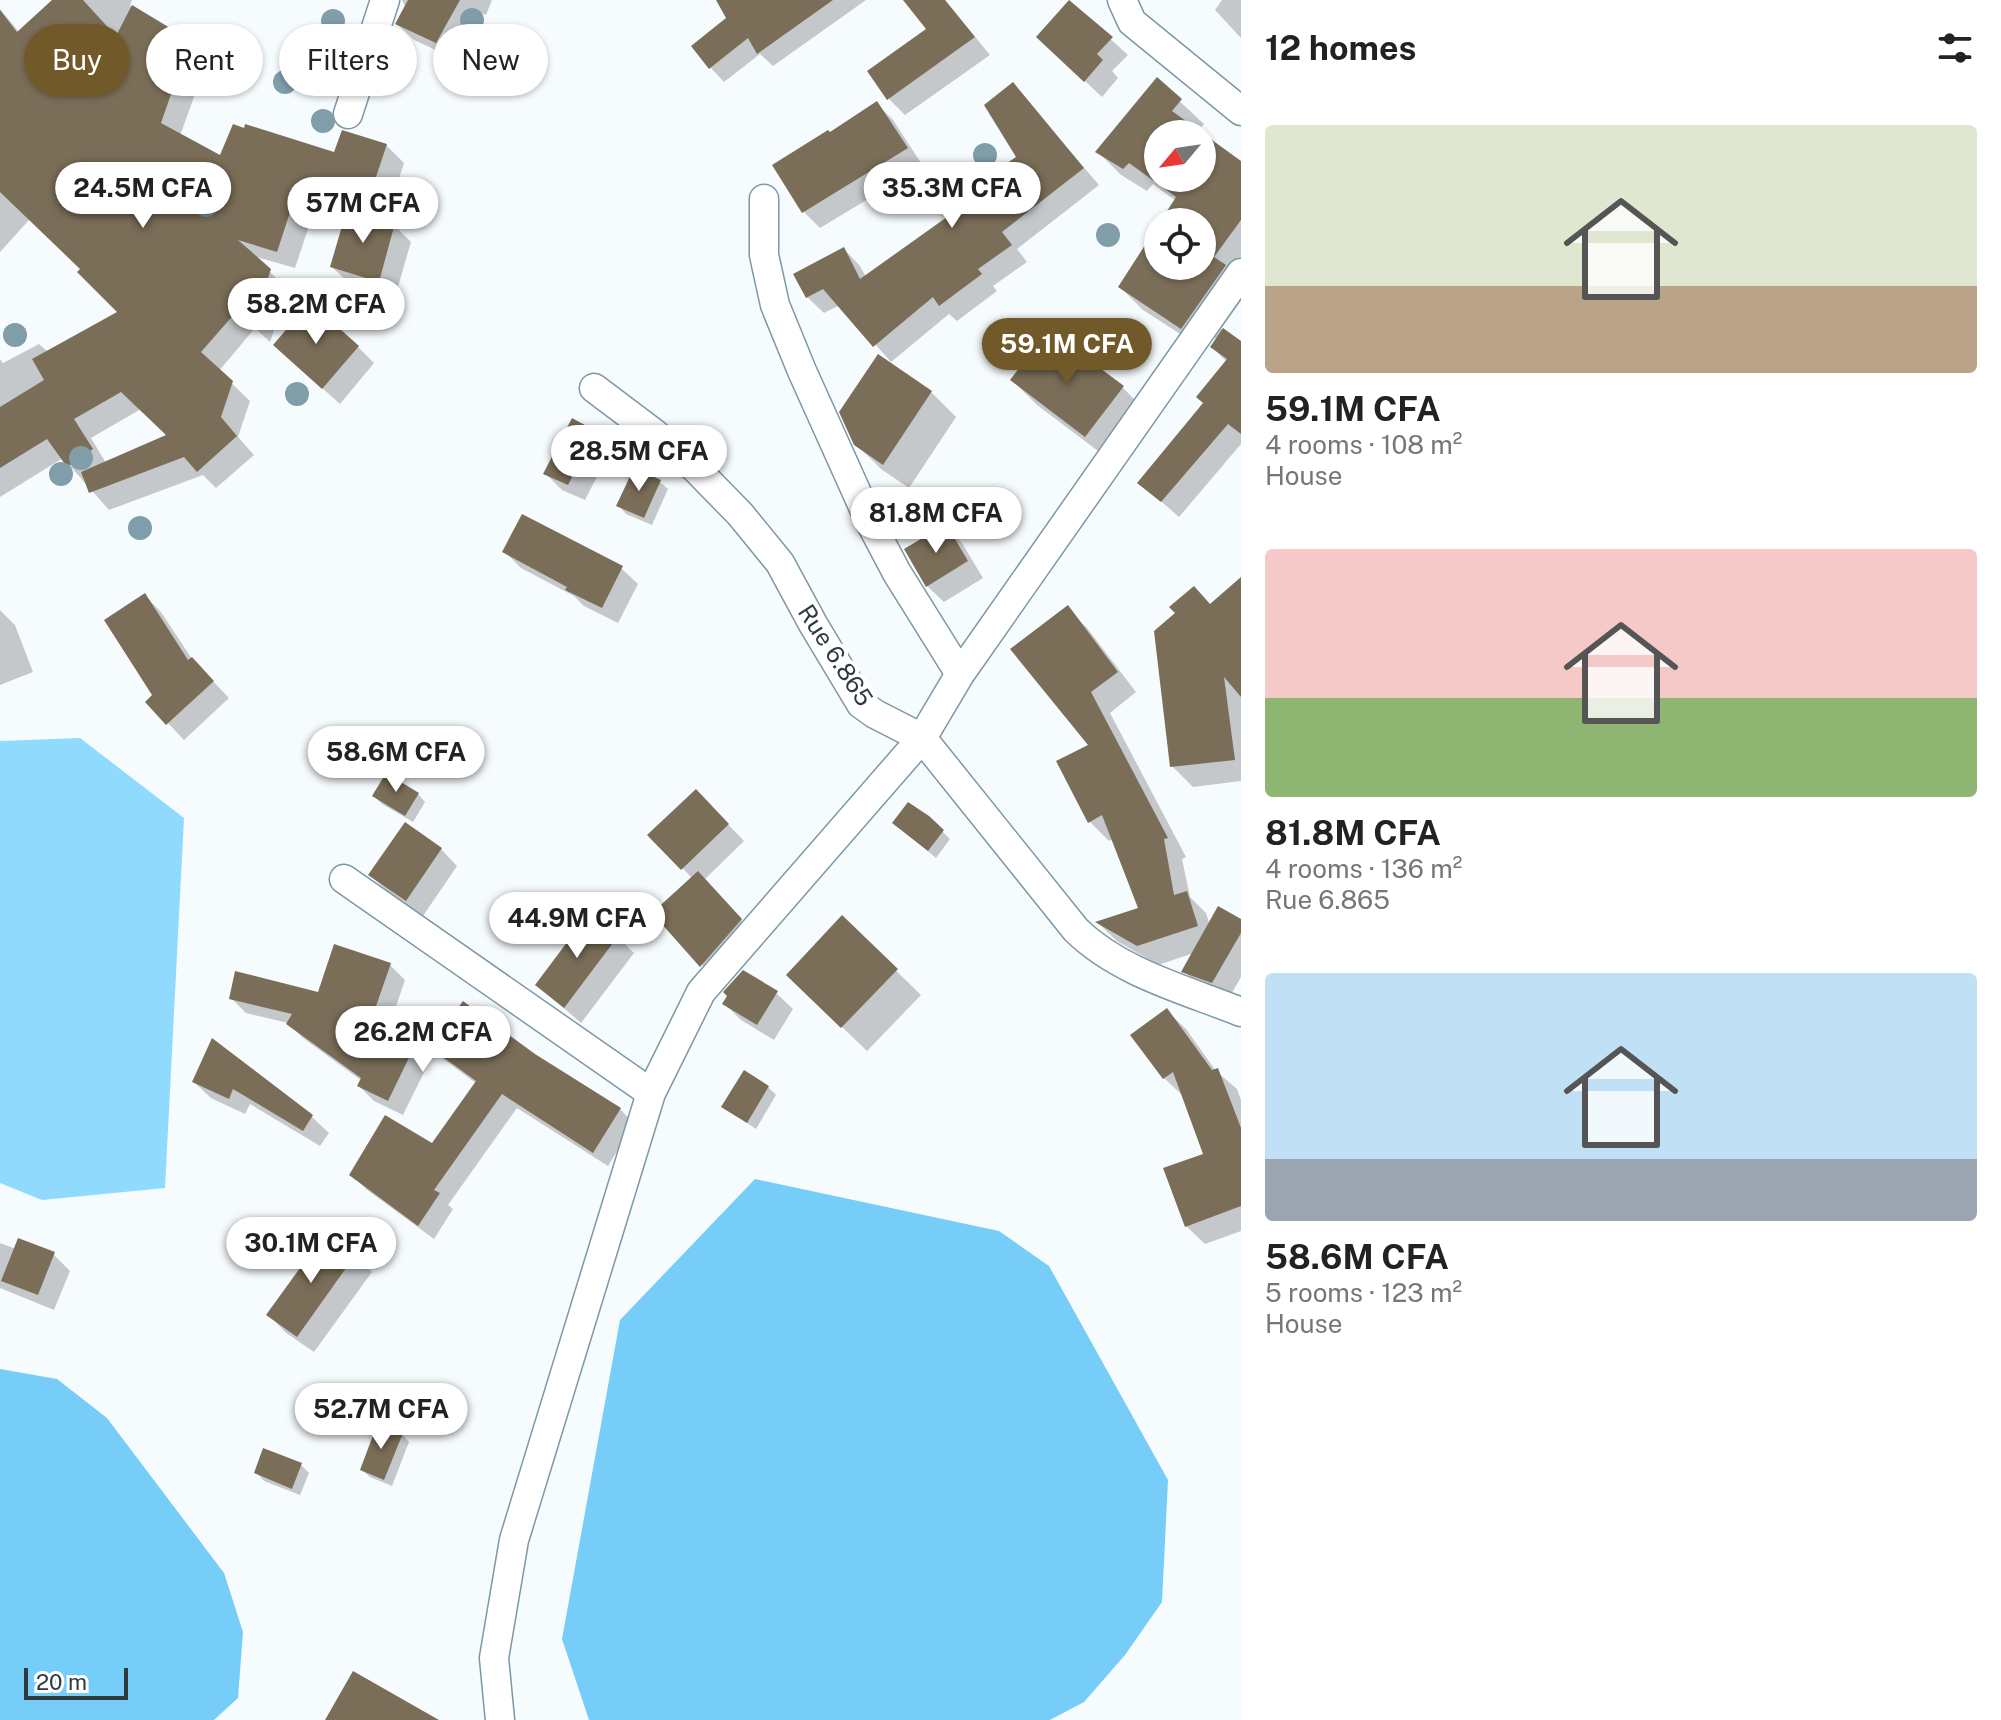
<!DOCTYPE html>
<html lang="en">
<head>
<meta charset="utf-8">
<style>
	:root { --surface:#fff; --page:#f2f2f2; --text:#222; --muted:#767676; --accent:#72592a }
	body { margin:0; font-family:"Public Sans",sans-serif; background:var(--page); color:var(--text); height:100vh; display:flex; flex-direction:column; font-size:30px; white-space:nowrap }
	* { box-sizing:border-box; margin:0 }
	p { font-size:26px; color:var(--muted) }
	.icon { flex:none; width:44px; height:44px; fill:none; stroke:currentColor; stroke-width:2; stroke-linecap:round; stroke-linejoin:round }
	.map { position:relative; flex:1; overflow:hidden }
	.drawer { display:flex; flex-direction:column; background:var(--surface); width:760px }
	.drawer>* { flex:none }
	.hud { position:absolute; left:24px; top:24px; width:760px; height:72px; display:flex; gap:16px }
	.needle { width:52px; rotate:241deg }
	.tools { position:absolute; left:1144px; top:120px; display:grid; gap:16px }
	.tools a { display:grid; place-items:center; width:72px; height:72px; border-radius:50%; background:var(--surface); box-shadow:0 2px 6px #0004; font-size:40px }
	.scale { position:absolute; left:24px; bottom:20px; width:104px; box-sizing:border-box; padding-left:8px; border:4px solid #2f3a40; border-top:0; font-size:22px; line-height:28px; white-space:nowrap; color:#2f3a40; -webkit-text-stroke:6px #fff; paint-order:stroke }
	.price { position:absolute; translate:-50% -68px; padding:0 18px; border-radius:28px; background:#fff; color:#222; font-size:26px; line-height:52px; filter:drop-shadow(0 2px 4px #0008) }
	.price::after { content:''; position:absolute; left:50%; top:48px; width:24px; height:18px; margin-left:-12px; background:inherit; clip-path:polygon(0 0,100% 0,50% 100%) }
	.price.selected { background:var(--accent); color:#fff }
	ul { padding:0; list-style:none }
	li { display:grid; align-content:center; gap:16px; height:424px; padding:0 24px }
	li span { display:grid; place-items:center; height:248px; border-radius:8px; color:#555 }
	li>.icon { margin-inline-start:auto }
	span .icon { width:144px; height:144px; fill:#fffc; stroke-width:1 }
	li b { font-size:34px }
	h2 { display:flex; justify-content:space-between; align-items:center; height:96px; padding:0 24px; font-size:34px }
	.chip { padding:0 28px; border-radius:36px; background:var(--surface); box-shadow:0 2px 6px #0004; font-size:28px; line-height:72px }
	.chip.selected { background:var(--accent); color:#fff }
	main { display:flex; flex:1; min-height:0 }
	.map>svg:first-child { display:block }
	.green { fill:#90dafe }
	.forest { fill:#76cdf7 }
	.shadow { fill:#0003; fill-rule:evenodd }
	.building { fill:#7b6e58; fill-rule:evenodd }
	.lines { fill:none; stroke-linecap:round; stroke-linejoin:round }
	.street-casing { stroke:#7d98a5; stroke-width:31 }
	.street { stroke:#fff; stroke-width:28 }
	.tree { fill:#809daa }
	.labels { text-anchor:middle; dominant-baseline:central; stroke-width:8; stroke-linejoin:round; paint-order:stroke }
	.street-label { font-size:24px; fill:#2f3a40; stroke:#fff }
</style>
</head>
<body>
<main>
<div class="map">
<svg width="1241" height="1720" viewBox="0 0 1241 1720">
	<rect width="100%" height="100%" fill="#f6fbfe"/>
	<path class="green" d="M 80,738 L 184,818 L 165,1188 L 42,1200 L 0,1183 L 0,741 Z"/>
	<path class="forest" d="M 755,1179 L 999,1231 L 1049,1266 L 1168,1480 L 1162,1602 L 1125,1655 L 1084,1702 L 1050,1720 L 589,1720 L 562,1639 L 620,1320 Z
		M 0,1369 L 57,1379 L 107,1418 L 224,1573 L 243,1632 L 238,1698 L 214,1720 L 0,1720 Z"/>
	<path class="shadow" d="M 55,0 L 132,0 L 130,6 L 174,32 L 192,50 L 178,76 L 195,94 L 180,136 L 221,158 L 335,155 L 386,145 L 404,163 L 385,222 L 394,225 L 411,242 L 395,297 L 349,283 L 332,267 L 346,218 L 315,208 L 295,268 L 253,256 L 288,289 L 270,342 L 255,328 L 219,371 L 250,401 L 238,437 L 254,455 L 216,488 L 203,475 L 109,510 L 63,458 L 0,497 L 0,359 L 3,363 L 39,344 L 48,352 L 120,312 L 82,269 L 30,219 L 0,252 L 0,9 L 19,32 ZM 141,409 L 169,436 L 106,463 L 91,438 Z
		M 402,0 L 492,0 L 486,15 L 479,12 L 453,58 L 414,40 L 397,24 L 406,8 Z
		M 719,0 L 866,0 L 773,66 L 760,54 L 724,82 L 710,67 L 729,18 Z
		M 905,0 L 945,0 L 990,55 L 905,115 L 889,99 L 929,29 Z
		M 1222,0 L 1241,0 L 1241,38 L 1215,10 Z
		M 1070,2 L 1128,55 L 1112,71 L 1118,78 L 1102,97 L 1055,53 Z
		M 1157,80 L 1204,124 L 1197,132 L 1201,134 L 1158,134 L 1158,178 L 1202,178 L 1202,135 L 1241,164 L 1241,301 L 1221,329 L 1241,345 L 1241,444 L 1179,517 L 1140,483 L 1205,403 L 1227,362 L 1212,347 L 1217,340 L 1214,337 L 1205,350 L 1143,310 L 1120,287 L 1158,228 L 1158,266 L 1202,266 L 1202,222 L 1162,222 L 1176,201 L 1153,184 L 1147,191 L 1121,175 L 1098,152 Z
		M 1013,85 L 1099,185 L 1017,249 L 1027,262 L 993,286 L 997,291 L 957,321 L 949,314 L 891,362 L 840,305 L 824,313 L 807,297 L 844,249 L 860,266 L 866,277 L 957,213 L 1006,172 L 1018,157 Z
		M 877,104 L 893,120 L 923,166 L 820,228 L 804,212 Z
		M 358,347 L 374,363 L 340,404 L 292,361 Z
		M 1083,370 L 1123,388 L 1147,412 L 1110,460 L 1037,405 L 1012,380 Z
		M 931,392 L 956,417 L 909,488 L 881,469 L 855,443 Z
		M 595,432 L 611,449 L 585,500 L 562,490 L 545,473 Z
		M 660,482 L 668,489 L 652,525 L 626,514 L 619,506 Z
		M 945,526 L 962,543 L 983,578 L 944,602 L 927,586 Z
		M 504,551 L 621,568 L 638,584 L 618,623 L 584,606 L 574,596 L 521,568 Z
		M 1241,587 L 1241,781 L 1193,787 L 1172,766 L 1178,614 L 1211,606 Z
		M 145,596 L 161,612 L 192,659 L 229,698 L 184,740 L 148,702 L 155,695 Z
		M 1067,608 L 1087,628 L 1136,692 L 1110,713 L 1186,857 L 1182,859 L 1190,897 L 1206,913 L 1210,925 L 1241,922 L 1241,977 L 1229,998 L 1200,988 L 1184,971 L 1194,953 L 1158,965 L 1117,941 L 1098,923 L 1141,909 L 1113,839 L 1109,841 L 1089,821 L 1091,745 Z
		M 0,610 L 15,625 L 33,672 L 0,685 Z
		M 418,794 L 425,802 L 413,822 L 382,804 L 374,796 Z
		M 712,808 L 744,841 L 704,880 L 757,937 L 718,982 L 655,913 L 693,879 L 650,835 Z
		M 928,817 L 950,839 L 936,858 L 894,823 Z
		M 441,849 L 457,866 L 423,916 L 387,891 L 370,875 Z
		M 842,918 L 921,995 L 867,1051 L 813,999 Z
		M 618,937 L 634,953 L 581,1023 L 537,985 Z
		M 390,965 L 405,980 L 392,1018 L 534,1056 L 620,1109 L 634,1124 L 608,1166 L 517,1108 L 448,1205 L 453,1209 L 434,1239 L 366,1189 L 352,1174 L 432,1146 L 477,1084 L 434,1052 L 403,1115 L 374,1101 L 359,1086 L 362,1081 L 303,1038 L 288,1023 L 246,1013 L 231,998 L 319,994 Z
		M 776,993 L 793,1009 L 774,1040 L 741,1020 L 725,1004 Z
		M 1167,1011 L 1186,1029 L 1216,1071 L 1237,1089 L 1241,1100 L 1241,1231 L 1205,1244 L 1186,1226 L 1206,1155 L 1183,1096 L 1164,1078 Z
		M 213,1041 L 312,1117 L 329,1133 L 320,1146 L 250,1104 L 245,1114 L 211,1098 L 194,1082 Z
		M 768,1087 L 776,1095 L 756,1129 L 724,1107 Z
		M 0,1243 L 16,1249 L 53,1254 L 70,1271 L 54,1310 L 0,1288 Z
		M 355,1255 L 372,1272 L 314,1352 L 285,1332 L 269,1315 Z
		M 402,1434 L 409,1442 L 392,1486 L 370,1477 L 362,1470 Z
		M 301,1465 L 309,1473 L 300,1495 L 264,1481 L 257,1473 Z"/>
	<path class="building" d="M 52,0 L 83,0 L 116,36 L 132,5 L 175,31 L 155,67 L 178,74 L 161,123 L 220,155 L 233,124 L 244,128 L 245,124 L 334,152 L 342,130 L 387,144 L 364,213 L 297,191 L 277,252 L 238,240 L 271,269 L 252,326 L 236,312 L 201,352 L 233,381 L 221,417 L 237,436 L 197,472 L 184,457 L 89,493 L 81,472 L 166,435 L 121,392 L 74,419 L 93,449 L 67,467 L 47,439 L 0,468 L 0,407 L 44,380 L 32,359 L 117,312 L 77,272 L 80,269 L 0,192 L 0,10 L 17,32 Z
		M 408,0 L 460,0 L 436,43 L 395,24 Z
		M 716,0 L 833,0 L 757,54 L 748,38 L 709,69 L 691,46 L 726,18 Z
		M 903,0 L 945,0 L 975,37 L 887,100 L 867,71 L 926,29 Z
		M 1069,0 L 1113,37 L 1097,54 L 1103,60 L 1084,82 L 1036,37 Z
		M 1157,77 L 1182,99 L 1172,111 L 1241,161 L 1241,220 L 1214,257 L 1226,265 L 1181,329 L 1118,287 L 1158,225 L 1158,266 L 1202,266 L 1202,222 L 1160,222 L 1176,197 L 1129,163 L 1123,169 L 1095,152 ZM 1158,134 L 1202,134 L 1202,178 L 1158,178 Z
		M 1013,82 L 1084,168 L 1002,232 L 1012,245 L 978,269 L 982,274 L 939,306 L 933,297 L 873,347 L 823,289 L 806,298 L 793,274 L 844,247 L 860,279 L 954,212 L 951,208 L 1003,172 L 1000,168 L 1016,157 L 984,105 Z
		M 877,101 L 908,148 L 802,213 L 772,165 L 828,130 L 830,132 Z
		M 347,209 L 395,223 L 379,282 L 330,267 Z
		M 310,302 L 359,346 L 322,389 L 273,345 Z
		M 1223,328 L 1241,341 L 1241,434 L 1228,424 L 1161,502 L 1137,483 L 1203,403 L 1196,397 L 1227,359 L 1210,347 Z
		M 1043,337 L 1083,367 L 1089,360 L 1124,386 L 1085,437 L 1010,380 Z
		M 878,354 L 932,391 L 883,465 L 854,445 L 839,412 Z
		M 572,418 L 596,431 L 568,485 L 543,474 Z
		M 634,468 L 661,480 L 644,518 L 616,506 Z
		M 522,514 L 623,566 L 602,608 L 565,590 L 567,587 L 502,552 Z
		M 946,524 L 968,561 L 926,587 L 904,549 Z
		M 1241,577 L 1241,697 L 1224,677 L 1235,760 L 1170,767 L 1154,631 L 1175,613 L 1169,607 L 1194,586 L 1210,604 Z
		M 145,593 L 188,660 L 192,657 L 214,681 L 166,725 L 145,702 L 152,695 L 104,620 Z
		M 1068,605 L 1118,672 L 1091,692 L 1168,838 L 1164,839 L 1174,895 L 1187,891 L 1198,926 L 1137,946 L 1095,922 L 1138,908 L 1102,815 L 1088,823 L 1056,761 L 1088,745 L 1010,649 Z
		M 386,773 L 419,793 L 405,816 L 372,796 Z
		M 696,789 L 729,824 L 681,870 L 647,835 Z
		M 908,802 L 929,816 L 944,830 L 928,851 L 892,823 Z
		M 405,822 L 442,848 L 406,901 L 368,875 Z
		M 698,871 L 742,919 L 700,967 L 652,913 Z
		M 1218,906 L 1241,919 L 1241,933 L 1212,983 L 1181,972 Z
		M 589,913 L 619,935 L 564,1008 L 535,985 Z
		M 842,915 L 898,969 L 841,1028 L 786,975 Z
		M 334,944 L 391,963 L 374,1012 L 443,1029 L 463,1001 L 535,1054 L 621,1108 L 593,1153 L 502,1094 L 434,1190 L 440,1193 L 418,1226 L 349,1175 L 385,1115 L 432,1143 L 476,1081 L 418,1039 L 388,1101 L 357,1086 L 361,1078 L 286,1024 L 292,1014 L 229,999 L 235,971 L 318,992 Z
		M 743,970 L 778,991 L 757,1025 L 722,1004 L 727,996 L 723,992 Z
		M 1167,1008 L 1212,1070 L 1218,1068 L 1241,1128 L 1241,1206 L 1185,1227 L 1163,1168 L 1203,1154 L 1173,1072 L 1163,1079 L 1130,1035 Z
		M 212,1038 L 313,1115 L 303,1131 L 233,1089 L 229,1099 L 192,1082 Z
		M 744,1070 L 769,1086 L 747,1123 L 721,1107 Z
		M 326,1232 L 356,1254 L 297,1337 L 266,1315 Z
		M 18,1238 L 55,1252 L 38,1295 L 1,1281 Z
		M 378,1422 L 403,1433 L 384,1480 L 360,1470 Z
		M 263,1448 L 302,1463 L 292,1489 L 254,1473 Z
		M 353,1671 L 439,1720 L 325,1720 Z"/>
	<g class="lines">
		<defs>
			<path id="street" d="M 1122,0 L 1132,22 L 1241,111
				M 348,114 L 385,0
				M 764,199 L 764,255 L 775,305 L 802,371 L 870,522 L 897,573 L 960,674
				M 594,388 L 655,434 L 695,468 L 740,514 L 780,563 L 813,624 L 861,704 L 875,714 L 922,738 L 1076,930 C 1120,973 1186,990 1241,1012
				M 344,879 L 651,1093
				M 500,1720 L 494,1658 L 514,1540 L 651,1093 L 701,992 L 922,738 L 960,674 L 1241,273"/>
		</defs>
		<use href="#street" class="street-casing"/>
		<use href="#street" class="street"/>
	</g>
	<g class="tree">
		<circle cx="472" cy="20" r="12"/>
		<circle cx="333" cy="21" r="12"/>
		<circle cx="285" cy="82" r="12"/>
		<circle cx="323" cy="121" r="12"/>
		<circle cx="985" cy="155" r="12"/>
		<circle cx="407" cy="191" r="12"/>
		<circle cx="206" cy="205" r="12"/>
		<circle cx="1108" cy="235" r="12"/>
		<circle cx="252" cy="292" r="12"/>
		<circle cx="15" cy="335" r="12"/>
		<circle cx="297" cy="394" r="12"/>
		<circle cx="81" cy="458" r="12"/>
		<circle cx="61" cy="474" r="12"/>
		<circle cx="140" cy="528" r="12"/>
	</g>
	<g class="labels">
		<g class="street-label">
			<text transform="translate(836 655) rotate(57)">Rue 6.865</text>
		</g>
	</g>
</svg>
<div class="tools">
<a><svg class="needle" viewBox="-14 -14 28 28"><path d="M0-13l5 13h-10z" fill="#e53935"/><path d="M0 13l5-13h-10z" fill="#767676"/></svg></a>
<a><svg class="icon" aria-label="locate" viewBox="0 0 24 24"><circle cx="12" cy="12" r="6"/><path d="M12 2v4M12 18v4M2 12h4M18 12h4"/></svg></a>
</div>
<div class="scale">20 m</div>
<b class="price" style="left:143px;top:230px">24.5M CFA</b>
<b class="price" style="left:952px;top:230px">35.3M CFA</b>
<b class="price" style="left:363px;top:245px">57M CFA</b>
<b class="price" style="left:316px;top:346px">58.2M CFA</b>
<b class="price selected" style="left:1067px;top:386px">59.1M CFA</b>
<b class="price" style="left:639px;top:493px">28.5M CFA</b>
<b class="price" style="left:936px;top:555px">81.8M CFA</b>
<b class="price" style="left:396px;top:794px">58.6M CFA</b>
<b class="price" style="left:577px;top:960px">44.9M CFA</b>
<b class="price" style="left:423px;top:1074px">26.2M CFA</b>
<b class="price" style="left:311px;top:1285px">30.1M CFA</b>
<b class="price" style="left:381px;top:1451px">52.7M CFA</b>
<div class="hud">
<a class="chip selected">Buy</a>
<a class="chip">Rent</a>
<a class="chip">Filters</a>
<a class="chip">New</a>
</div>
</div>
<section class="drawer">
<h2>12 homes<svg class="icon" aria-label="filters" viewBox="0 0 24 24"><path d="M4 7h16M4 17h16"/><circle cx="9" cy="7" r="2"/><circle cx="15" cy="17" r="2"/></svg></h2>
<ul>
<li><span style="background:linear-gradient(#dfe7d0 65%,#b9a48a 0)"><svg class="icon" aria-label="home" viewBox="0 0 24 24"><path d="M3 11l9-7 9 7M6 9v11h12V9"/></svg></span><div><b>59.1M CFA</b><p>4 rooms · 108 m²</p><p>House</p></div></li>
<li><span style="background:linear-gradient(#f6c9c9 60%,#8fb573 0)"><svg class="icon" aria-label="home" viewBox="0 0 24 24"><path d="M3 11l9-7 9 7M6 9v11h12V9"/></svg></span><div><b>81.8M CFA</b><p>4 rooms · 136 m²</p><p>Rue 6.865</p></div></li>
<li><span style="background:linear-gradient(#bfe0f5 75%,#9aa5b1 0)"><svg class="icon" aria-label="home" viewBox="0 0 24 24"><path d="M3 11l9-7 9 7M6 9v11h12V9"/></svg></span><div><b>58.6M CFA</b><p>5 rooms · 123 m²</p><p>House</p></div></li>
</ul>
</section>
</main>
</body>
</html>
